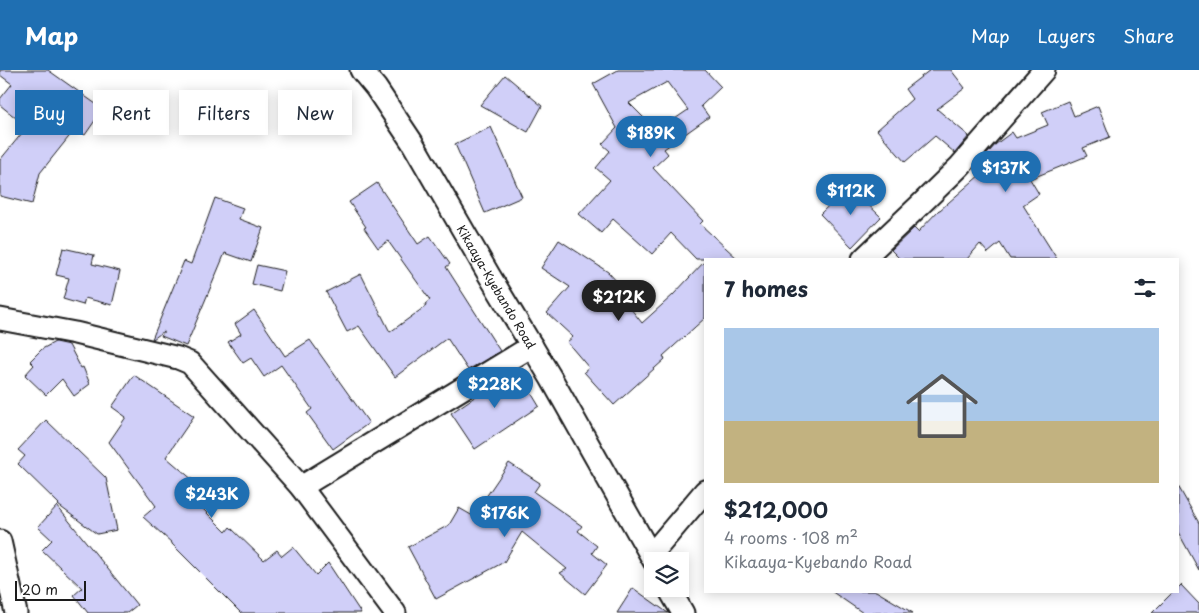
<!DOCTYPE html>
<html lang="en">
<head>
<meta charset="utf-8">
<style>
	:root { --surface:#fff; --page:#f2f2f3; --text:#1f2937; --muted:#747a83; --accent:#1f6fb2 }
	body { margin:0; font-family:"Playpen Sans",sans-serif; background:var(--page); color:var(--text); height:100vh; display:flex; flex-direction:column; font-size:19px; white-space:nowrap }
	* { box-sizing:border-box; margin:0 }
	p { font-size:16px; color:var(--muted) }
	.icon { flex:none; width:28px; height:28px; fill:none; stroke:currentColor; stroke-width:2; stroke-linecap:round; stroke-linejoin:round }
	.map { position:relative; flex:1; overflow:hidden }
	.sheet { position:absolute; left:704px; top:188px; width:475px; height:335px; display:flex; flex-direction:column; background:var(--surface); border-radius:0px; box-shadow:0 2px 12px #0003 }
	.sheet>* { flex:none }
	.top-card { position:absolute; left:15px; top:20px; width:475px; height:45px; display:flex; gap:10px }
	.buttons { position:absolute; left:644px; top:482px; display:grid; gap:10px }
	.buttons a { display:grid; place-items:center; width:45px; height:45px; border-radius:0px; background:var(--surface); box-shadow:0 2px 12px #0003; font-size:25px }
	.scale { position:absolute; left:15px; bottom:12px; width:71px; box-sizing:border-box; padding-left:5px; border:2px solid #1c1c1c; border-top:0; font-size:14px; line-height:18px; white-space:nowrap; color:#1c1c1c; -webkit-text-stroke:4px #fff; paint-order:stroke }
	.price { position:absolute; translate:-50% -42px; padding:0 11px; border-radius:18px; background:var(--accent); color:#fff; font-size:16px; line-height:32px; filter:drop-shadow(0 1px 2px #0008) }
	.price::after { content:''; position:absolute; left:50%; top:30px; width:15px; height:11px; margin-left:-8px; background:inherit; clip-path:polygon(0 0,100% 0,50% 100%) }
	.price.on { background:#222; color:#fff }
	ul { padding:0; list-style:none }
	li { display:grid; align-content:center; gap:10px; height:265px; padding:0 20px }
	li span { display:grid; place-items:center; height:155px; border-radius:0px; color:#555 }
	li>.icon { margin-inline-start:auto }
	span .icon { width:90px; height:90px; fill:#fffc; stroke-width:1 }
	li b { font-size:21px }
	h2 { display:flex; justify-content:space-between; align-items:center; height:60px; padding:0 20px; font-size:21px }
	.tag { padding:0 18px; border-radius:0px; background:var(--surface); box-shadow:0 2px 12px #0003; font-size:18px; line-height:45px }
	.tag.on { background:var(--accent); color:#fff }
	header { display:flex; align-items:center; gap:30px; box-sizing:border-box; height:70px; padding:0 25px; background:var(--accent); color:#fff }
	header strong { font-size:24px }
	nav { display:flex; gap:28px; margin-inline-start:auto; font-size:18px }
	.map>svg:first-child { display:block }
	.building { fill:#d0cff8; stroke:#1c1c1c; fill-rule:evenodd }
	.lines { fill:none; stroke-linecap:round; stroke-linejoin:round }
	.street-casing { stroke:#1c1c1c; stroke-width:25 }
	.street { stroke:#fff; stroke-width:21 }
	.labels { text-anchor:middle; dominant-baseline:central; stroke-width:5; stroke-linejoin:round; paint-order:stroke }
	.street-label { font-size:12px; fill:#1c1c1c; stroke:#fff }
</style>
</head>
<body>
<header>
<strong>Map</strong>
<nav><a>Map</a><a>Layers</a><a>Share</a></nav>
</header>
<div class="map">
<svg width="1199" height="543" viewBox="0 0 1199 543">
	<rect width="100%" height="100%" fill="#fff"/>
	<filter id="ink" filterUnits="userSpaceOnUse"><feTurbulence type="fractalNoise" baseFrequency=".02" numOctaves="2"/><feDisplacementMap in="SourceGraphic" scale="10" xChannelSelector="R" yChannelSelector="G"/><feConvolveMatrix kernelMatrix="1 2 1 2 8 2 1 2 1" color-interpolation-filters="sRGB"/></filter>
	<g filter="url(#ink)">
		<path class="building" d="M 0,0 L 48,0 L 103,39 L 85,65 L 76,58 L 40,103 L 32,134 L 0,126 L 0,90 L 27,57 L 0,35 L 0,29 L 12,14 L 0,5 Z
			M 618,0 L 705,0 L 721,17 L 701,36 L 709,47 L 664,79 L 668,84 L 653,98 L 703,151 L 700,154 L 738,189 L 696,189 L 671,163 L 652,184 L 613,149 L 601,163 L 579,144 L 610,110 L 596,98 L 610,81 L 602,74 L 617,58 L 593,14 ZM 667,12 L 688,40 L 657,61 L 629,33 Z
			M 930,0 L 951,0 L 965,18 L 937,39 L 969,66 L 955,83 L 935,66 L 905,92 L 877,60 L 912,29 L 905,19 Z
			M 505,5 L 542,36 L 528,62 L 480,35 Z
			M 1068,31 L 1074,46 L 1098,36 L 1110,67 L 1083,78 L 1087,86 L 1030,109 L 1039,124 L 1023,135 L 1057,189 L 1010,189 L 1000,173 L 988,183 L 980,174 L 967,189 L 900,189 L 891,180 L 914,158 L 918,162 L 939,140 L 940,140 L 981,104 L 975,98 L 996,74 L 1012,62 L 1016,68 L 1048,55 L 1042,42 Z
			M 491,57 L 522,127 L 485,143 L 455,74 Z
			M 377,113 L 418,174 L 430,166 L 450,194 L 446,197 L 500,281 L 468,300 L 447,268 L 395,307 L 359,256 L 347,262 L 326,222 L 361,204 L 390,262 L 426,236 L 425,234 L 430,230 L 388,171 L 378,178 L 364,158 L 366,157 L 349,132 Z
			M 849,116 L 881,147 L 852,177 L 820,144 Z
			M 215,128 L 243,138 L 239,149 L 263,158 L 251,192 L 225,183 L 186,276 L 161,266 L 164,261 L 153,269 L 152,269 L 184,191 L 191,194 Z
			M 559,170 L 608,202 L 621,216 L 616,220 L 642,253 L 673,225 L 705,191 L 705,248 L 663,286 L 665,289 L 614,335 L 584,302 L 589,298 L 567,272 L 573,267 L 547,243 L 570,217 L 541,198 Z
			M 63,178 L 94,185 L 92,194 L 120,201 L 112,235 L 85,228 L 83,235 L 63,229 L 69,208 L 56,205 Z
			M 257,195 L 285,201 L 280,221 L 252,214 Z
			M 254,240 L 285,286 L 310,270 L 369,353 L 333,379 L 307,343 L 312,339 L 281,295 L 264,307 L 251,288 L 243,293 L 228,272 L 241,264 L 235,254 Z
			M 55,272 L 69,275 L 81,298 L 83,297 L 90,314 L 74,326 L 62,309 L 46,325 L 25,305 L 34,295 L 30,291 L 42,279 Z
			M 514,302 L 516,305 L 519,303 L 539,336 L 475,379 L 451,343 L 482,322 L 482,321 Z
			M 134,305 L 194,346 L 166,387 L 194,411 L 188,419 L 205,433 L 202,438 L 226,462 L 230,457 L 264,490 L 277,480 L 282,486 L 293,477 L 316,505 L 328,493 L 361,543 L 241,543 L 172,474 L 172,473 L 143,447 L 156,436 L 109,372 L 126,347 L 112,337 Z
			M 46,350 L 106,408 L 117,460 L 97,464 L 58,435 L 59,434 L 18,394 L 25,386 L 18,380 Z
			M 509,393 L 540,413 L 534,422 L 582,456 L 578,461 L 597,476 L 592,483 L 607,495 L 585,524 L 560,503 L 567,499 L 522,462 L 504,492 L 436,529 L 408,477 L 449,455 L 459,438 L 473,446 Z
			M 1178,416 L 1199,453 L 1199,500 L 1178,462 Z
			M 57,436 L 137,535 L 127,543 L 88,543 L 74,525 L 82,518 L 42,480 L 52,470 L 38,457 Z
			M 1181,515 L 1199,534 L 1199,543 L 1152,543 L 1174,521 L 1178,521 L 1178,518 Z
			M 633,518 L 668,543 L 669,543 L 617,543 Z
			M 831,521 L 876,521 L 913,543 L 863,543 Z"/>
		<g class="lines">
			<defs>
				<g id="street">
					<path id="s1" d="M 361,0 L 376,18 L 412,72 L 489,205 L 551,308 L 654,491"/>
					<path d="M 863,189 L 922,133 L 960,96 L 1044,0"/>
					<path d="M 0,249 L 75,263 L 178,288 L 190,293 L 301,417 L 395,543"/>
					<path d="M 301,417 L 532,276"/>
					<path d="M 0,471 L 16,543"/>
					<path d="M 651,485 L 705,421"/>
					<path d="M 669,519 L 683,543"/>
				</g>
			</defs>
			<use href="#street" class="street-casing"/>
			<use href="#street" class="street"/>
		</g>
	</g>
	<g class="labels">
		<g class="street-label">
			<text stroke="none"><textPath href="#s1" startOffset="256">Kikaaya-Kyebando Road</textPath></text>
		</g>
	</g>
</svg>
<div class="buttons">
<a><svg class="icon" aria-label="layers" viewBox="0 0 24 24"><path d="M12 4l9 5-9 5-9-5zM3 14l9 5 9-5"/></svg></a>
</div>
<div class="scale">20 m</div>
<b class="price" style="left:651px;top:88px">$189K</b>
<b class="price" style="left:1006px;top:123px">$137K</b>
<b class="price" style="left:851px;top:146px">$112K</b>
<b class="price on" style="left:619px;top:252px">$212K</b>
<b class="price" style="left:495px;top:339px">$228K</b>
<b class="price" style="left:212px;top:449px">$243K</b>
<b class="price" style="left:505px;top:468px">$176K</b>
<div class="top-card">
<a class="tag on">Buy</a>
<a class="tag">Rent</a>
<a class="tag">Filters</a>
<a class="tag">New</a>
</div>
<section class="sheet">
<h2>7 homes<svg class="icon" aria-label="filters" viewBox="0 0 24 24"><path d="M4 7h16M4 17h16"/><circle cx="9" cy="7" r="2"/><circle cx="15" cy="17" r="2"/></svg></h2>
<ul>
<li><span style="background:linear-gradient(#a9c7e8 60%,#c2b280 0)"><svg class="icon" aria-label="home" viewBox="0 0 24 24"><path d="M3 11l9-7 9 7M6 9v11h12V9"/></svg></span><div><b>$212,000</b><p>4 rooms · 108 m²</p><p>Kikaaya-Kyebando Road</p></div></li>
</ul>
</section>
</div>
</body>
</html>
